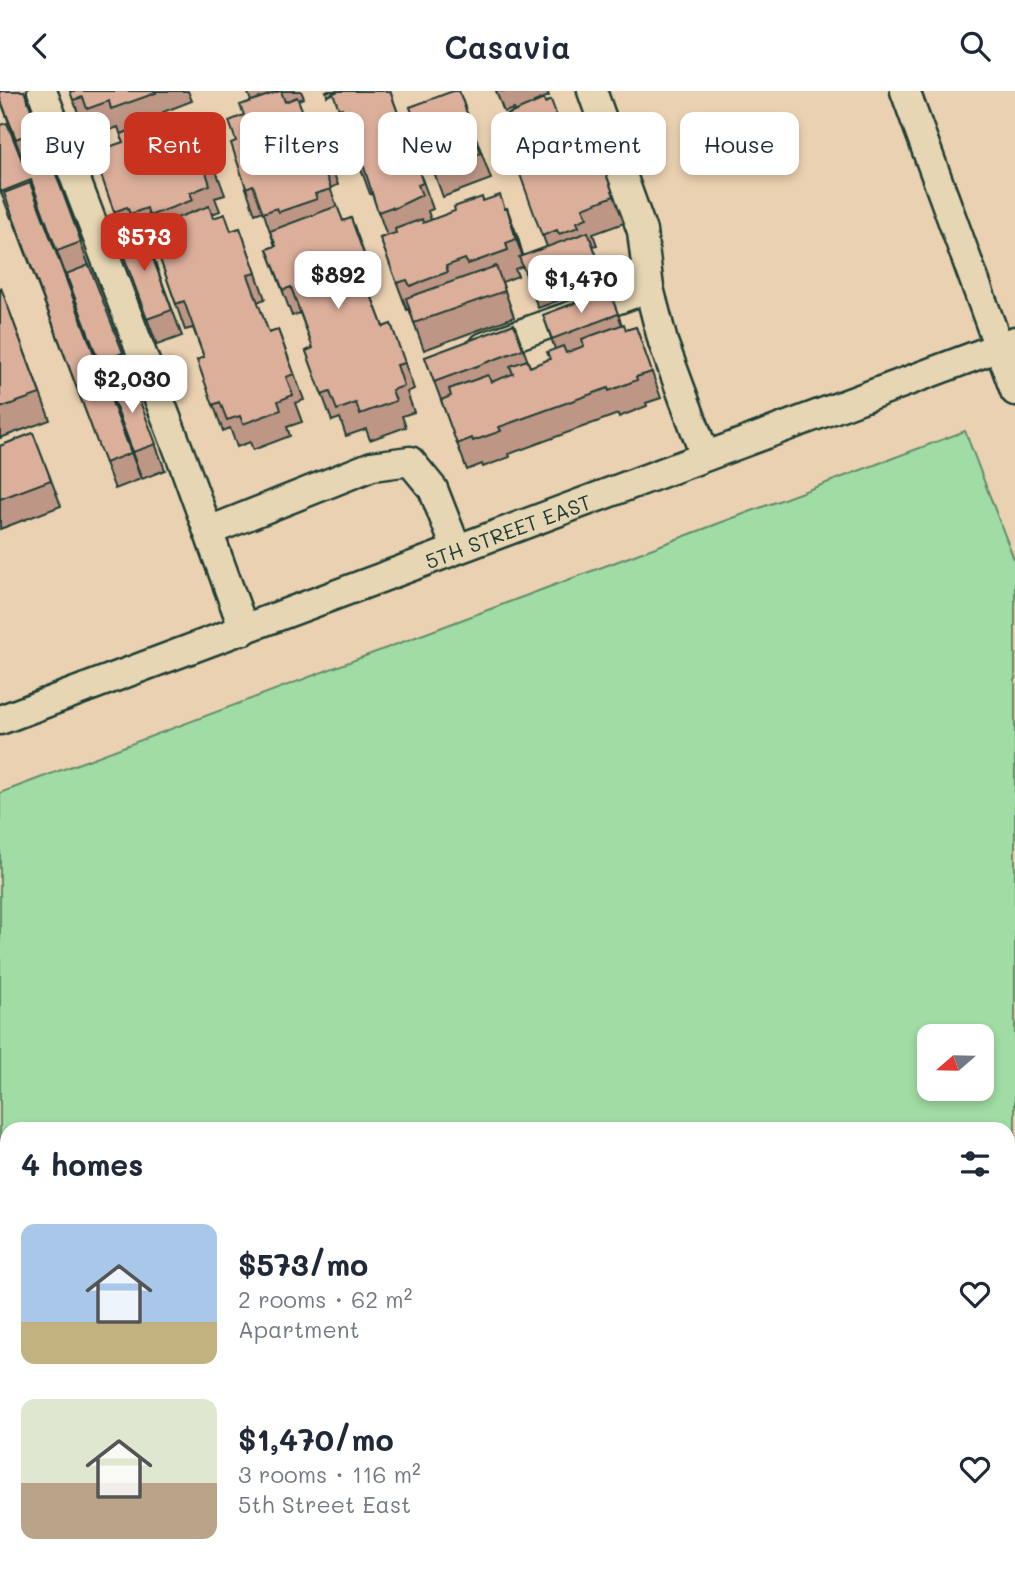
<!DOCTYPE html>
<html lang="en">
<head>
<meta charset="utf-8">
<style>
	:root { --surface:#fff; --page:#f2f2f3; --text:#1f2937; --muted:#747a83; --accent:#c8321e }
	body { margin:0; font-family:Mali,sans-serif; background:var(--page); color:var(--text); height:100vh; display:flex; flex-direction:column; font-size:26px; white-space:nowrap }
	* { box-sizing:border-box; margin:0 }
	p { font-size:23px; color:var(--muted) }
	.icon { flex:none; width:38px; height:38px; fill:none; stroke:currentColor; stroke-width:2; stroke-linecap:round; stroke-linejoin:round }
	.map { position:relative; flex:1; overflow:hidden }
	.drawer { position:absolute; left:0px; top:1031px; width:1015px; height:450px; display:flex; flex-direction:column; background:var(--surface); border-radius:21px 21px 0 0; box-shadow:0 4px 10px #0003 }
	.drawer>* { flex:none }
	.banner { position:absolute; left:21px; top:21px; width:973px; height:63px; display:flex; gap:14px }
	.needle { width:46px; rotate:250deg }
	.controls { position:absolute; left:917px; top:933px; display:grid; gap:14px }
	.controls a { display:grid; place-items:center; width:77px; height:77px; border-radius:14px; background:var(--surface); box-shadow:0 4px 10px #0003; font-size:35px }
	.price { position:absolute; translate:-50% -60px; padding:0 16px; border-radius:14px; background:#fff; color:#222; font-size:23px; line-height:46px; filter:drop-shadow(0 2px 4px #0008) }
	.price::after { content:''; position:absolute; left:50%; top:42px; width:21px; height:16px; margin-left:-10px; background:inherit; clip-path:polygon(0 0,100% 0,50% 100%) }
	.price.active { background:var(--accent); color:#fff }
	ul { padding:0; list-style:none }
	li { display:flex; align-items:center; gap:21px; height:175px; padding:0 21px }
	li span { display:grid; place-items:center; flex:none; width:196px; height:140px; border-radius:14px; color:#555 }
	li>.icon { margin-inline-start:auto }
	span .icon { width:84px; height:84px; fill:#fffc; stroke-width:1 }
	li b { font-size:30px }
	h2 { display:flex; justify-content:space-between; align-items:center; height:84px; padding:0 21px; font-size:30px }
	.pill { padding:0 24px; border-radius:14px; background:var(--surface); box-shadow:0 4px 10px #0003; font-size:24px; line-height:63px }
	.pill.active { background:var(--accent); color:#fff }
	header { display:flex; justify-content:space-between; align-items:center; height:91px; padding:0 21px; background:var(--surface); font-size:32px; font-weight:600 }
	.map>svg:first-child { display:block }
	.green { fill:#a0dca3; stroke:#608c6c; stroke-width:2; fill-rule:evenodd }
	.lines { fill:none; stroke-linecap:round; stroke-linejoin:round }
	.minor-casing { stroke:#1f3d34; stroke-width:33 }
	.minor { stroke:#e7d6b3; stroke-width:28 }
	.wall { fill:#bd9685; stroke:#1f3d34; stroke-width:2 }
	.shaded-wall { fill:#9a7a6c; stroke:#1f3d34; stroke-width:2 }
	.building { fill:#dcaf9b; stroke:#1f3d34; stroke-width:2 }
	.labels { text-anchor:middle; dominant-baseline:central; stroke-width:7; stroke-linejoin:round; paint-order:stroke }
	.street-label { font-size:21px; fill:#1f3d34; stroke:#e7d6b3 }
</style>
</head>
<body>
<header><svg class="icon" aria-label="back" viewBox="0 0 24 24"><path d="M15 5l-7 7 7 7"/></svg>Casavia<svg class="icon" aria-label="search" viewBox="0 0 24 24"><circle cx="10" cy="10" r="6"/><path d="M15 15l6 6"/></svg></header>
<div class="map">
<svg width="1015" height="1479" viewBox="0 0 1015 1479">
	<rect width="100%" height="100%" fill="#ead1b1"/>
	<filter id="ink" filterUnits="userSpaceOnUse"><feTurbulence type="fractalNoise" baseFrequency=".0143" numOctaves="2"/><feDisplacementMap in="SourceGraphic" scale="14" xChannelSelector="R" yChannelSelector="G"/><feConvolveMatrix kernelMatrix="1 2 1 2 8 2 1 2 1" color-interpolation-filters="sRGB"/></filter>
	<g filter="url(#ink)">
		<path class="green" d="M 965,340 L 1015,471 L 1015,1479 L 0,1479 L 0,702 ZM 929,945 L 982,945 L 982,998 L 929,998 ZM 7,1038 L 1008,1038 L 1008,1474 L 7,1474 Z"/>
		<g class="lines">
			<defs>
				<g id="minor">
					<path d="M 42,0 L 183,371 L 244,539"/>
					<path d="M 592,0 L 642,140 L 649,197 L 663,251 L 705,365"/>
					<path d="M 905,0 L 1015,300"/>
					<path d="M 484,256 L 649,197"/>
					<path d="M 209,440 L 372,375 L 410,370 L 433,398 L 456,457"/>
					<path id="s1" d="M 0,629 L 1015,250"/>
				</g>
			</defs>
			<use href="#minor" class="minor-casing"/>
			<use href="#minor" class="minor"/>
		</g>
		<path class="wall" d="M 24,0 L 165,379 L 142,388 L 40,115 L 39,116 L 141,388 L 115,398 L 12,126 L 11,127 L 0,99 L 0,34 L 23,72 L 24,72 L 0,8 Z
			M 70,0 L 188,0 L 192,10 L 163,21 L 169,39 L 191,43 L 201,39 L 225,104 L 215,107 L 220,120 L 212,123 L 213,127 L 231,140 L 240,137 L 265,208 L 257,211 L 269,242 L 278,239 L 304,309 L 295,312 L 302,331 L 287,336 L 290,345 L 253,359 L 250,351 L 237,356 L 230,337 L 223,340 L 197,269 L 204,266 L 193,237 L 185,239 L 160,168 L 166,166 L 161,151 L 159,151 L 156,144 L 146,147 L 182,245 L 157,254 L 116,144 L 122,142 L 98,75 L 108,72 L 123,51 L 118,36 L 97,44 L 92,32 L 83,35 Z
			M 247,0 L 301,0 L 304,7 L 298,9 L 304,24 L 312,21 L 338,94 L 330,97 L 337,115 L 343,130 L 351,127 L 377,198 L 370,201 L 383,236 L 391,233 L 414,298 L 407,301 L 414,321 L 402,325 L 406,336 L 370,349 L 366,338 L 346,345 L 340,327 L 332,330 L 306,260 L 313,257 L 300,222 L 292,225 L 267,158 L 275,155 L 263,120 L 255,123 L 246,97 L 236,50 L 244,24 L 251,10 Z
			M 326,0 L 390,0 L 433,118 L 428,120 L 431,129 L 483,110 L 505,118 L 517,144 L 523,165 L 547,156 L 500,27 L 515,20 L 514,18 L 504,21 L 496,0 L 547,0 L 549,5 L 534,11 L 535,12 L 564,45 L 589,36 L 624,132 L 593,143 L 597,154 L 593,155 L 606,192 L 538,217 L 523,175 L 515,178 L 518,185 L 502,191 L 514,226 L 424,259 L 409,218 L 407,219 L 380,147 L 387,145 L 372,103 L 370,103 L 349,45 L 352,43 L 349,44 L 334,2 L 327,5 Z
			M 459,0 L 491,88 L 443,106 L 410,16 Z
			M 1,197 L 50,329 L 0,347 L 0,266 Z
			M 609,199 L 622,234 L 626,239 L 636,236 L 661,307 L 646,312 L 647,315 L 619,326 L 618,323 L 509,363 L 510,366 L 483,376 L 482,373 L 467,379 L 425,266 L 514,233 L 530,276 L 550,268 L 555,258 L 543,224 Z
			M 33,342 L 61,415 L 0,438 L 0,355 Z"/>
		<path class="shaded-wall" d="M 507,117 L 517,144 L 526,174 L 516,148 Z"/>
		<path class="building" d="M 0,0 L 24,0 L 39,39 L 16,48 L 0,7 Z
			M 70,0 L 155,0 L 156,2 L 111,18 L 109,10 L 87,18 L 83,6 L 73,9 Z
			M 280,0 L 281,0 L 285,11 L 297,6 L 304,24 L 312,21 L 328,68 L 321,70 L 331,98 L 315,103 L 317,108 L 279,121 L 277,117 L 263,122 L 253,94 L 246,97 L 231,52 L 236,50 L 229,30 L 244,24 L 240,14 Z
			M 339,0 L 390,0 L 423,92 L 418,94 L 422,104 L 393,118 L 392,116 L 378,121 L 364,76 L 361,77 L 349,45 L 352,44 L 342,17 L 339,18 L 333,2 Z
			M 453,0 L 459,0 L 481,62 L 433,80 L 410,16 Z
			M 544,8 L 545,12 L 551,9 L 564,45 L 589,36 L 614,105 L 583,117 L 587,127 L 577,131 L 579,136 L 559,143 L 557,139 L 542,145 L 500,27 Z
			M 165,27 L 169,39 L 187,32 L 191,43 L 201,39 L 216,78 L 206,81 L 210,94 L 190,102 L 193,109 L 149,125 L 147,117 L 130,123 L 127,116 L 114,121 L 98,75 L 108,72 L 103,58 L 123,51 L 121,43 Z
			M 7,32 L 23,72 L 48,62 L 81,151 L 57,160 L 31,89 L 1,101 L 0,98 L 0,34 Z
			M 30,92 L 131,362 L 105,372 L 4,102 Z
			M 500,104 L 505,118 L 507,117 L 516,148 L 506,152 L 508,159 L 468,173 L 465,168 L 446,175 L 448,181 L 410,195 L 407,189 L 397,192 L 380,147 L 396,142 L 395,138 L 422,128 L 423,132 L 455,120 L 454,116 L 482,106 L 483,110 Z
			M 209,115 L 213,127 L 225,123 L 231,140 L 240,137 L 256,182 L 248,184 L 269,242 L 278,239 L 294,283 L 286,286 L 293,304 L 278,310 L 281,319 L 243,333 L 240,325 L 227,329 L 220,311 L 213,314 L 197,269 L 204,266 L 184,210 L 176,213 L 160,168 L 166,166 L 159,146 L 172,141 L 168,130 Z
			M 337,115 L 343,130 L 351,127 L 367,172 L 360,175 L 383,236 L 391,233 L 405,272 L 397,274 L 404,295 L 392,299 L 396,310 L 360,323 L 356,312 L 337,319 L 330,301 L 322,304 L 306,260 L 313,257 L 291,196 L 283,199 L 267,158 L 276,155 L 270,140 Z
			M 141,135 L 172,219 L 147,228 L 116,144 Z
			M 588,141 L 597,166 L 529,191 L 519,166 Z
			M 89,174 L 123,262 L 99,271 L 66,183 Z
			M 496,175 L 505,200 L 414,232 L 406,207 Z
			M 1,197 L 40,303 L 0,317 L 0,198 Z
			M 609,199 L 618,223 L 552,248 L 543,224 Z
			M 514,233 L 523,258 L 434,291 L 425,266 Z
			M 624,233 L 626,239 L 636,236 L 652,281 L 636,286 L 637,289 L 609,300 L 608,297 L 499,336 L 501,340 L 473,350 L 472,347 L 457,353 L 441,309 L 451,305 L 449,298 L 488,284 L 491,291 L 513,283 L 510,275 L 527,269 L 530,276 L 550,268 L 547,261 L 563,255 L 566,262 L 584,255 L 582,248 Z
			M 131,287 L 156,353 L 133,361 L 108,295 Z
			M 33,342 L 51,389 L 0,408 L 0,355 Z"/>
	</g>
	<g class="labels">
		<g class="street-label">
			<text stroke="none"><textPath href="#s1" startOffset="542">5TH STREET EAST</textPath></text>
		</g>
	</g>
</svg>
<div class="controls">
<a><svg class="needle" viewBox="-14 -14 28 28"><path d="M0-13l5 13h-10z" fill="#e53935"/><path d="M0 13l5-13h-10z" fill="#747a83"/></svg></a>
</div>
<b class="price active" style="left:144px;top:182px">$573</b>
<b class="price" style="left:338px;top:220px">$892</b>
<b class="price" style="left:581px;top:224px">$1,470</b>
<b class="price" style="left:132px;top:324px">$2,030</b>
<div class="banner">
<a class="pill">Buy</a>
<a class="pill active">Rent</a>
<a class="pill">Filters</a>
<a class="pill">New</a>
<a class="pill">Apartment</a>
<a class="pill">House</a>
</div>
<section class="drawer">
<h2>4 homes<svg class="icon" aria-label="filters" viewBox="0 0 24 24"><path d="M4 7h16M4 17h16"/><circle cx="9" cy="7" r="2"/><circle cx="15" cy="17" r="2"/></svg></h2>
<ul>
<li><span style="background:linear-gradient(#a9c7e8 70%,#c2b280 0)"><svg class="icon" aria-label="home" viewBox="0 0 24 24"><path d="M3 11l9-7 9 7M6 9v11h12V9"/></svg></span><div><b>$573/mo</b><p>2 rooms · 62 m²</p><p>Apartment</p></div><svg class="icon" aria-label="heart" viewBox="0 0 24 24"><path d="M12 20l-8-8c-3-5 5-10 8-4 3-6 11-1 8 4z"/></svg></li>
<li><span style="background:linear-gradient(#dfe7d0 60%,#b9a48a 0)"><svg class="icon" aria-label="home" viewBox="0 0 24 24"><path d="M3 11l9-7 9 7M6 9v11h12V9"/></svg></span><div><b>$1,470/mo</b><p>3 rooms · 116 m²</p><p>5th Street East</p></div><svg class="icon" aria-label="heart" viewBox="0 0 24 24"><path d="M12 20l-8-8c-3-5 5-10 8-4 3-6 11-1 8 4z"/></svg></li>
</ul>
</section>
</div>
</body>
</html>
